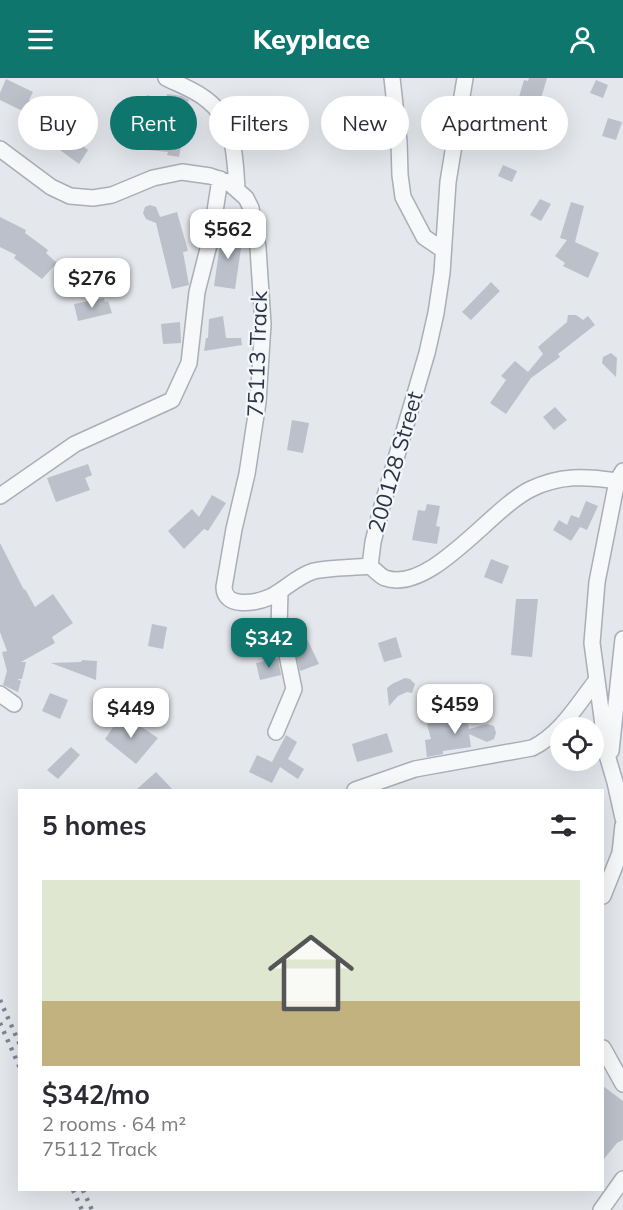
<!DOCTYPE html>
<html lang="en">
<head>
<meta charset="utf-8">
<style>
	:root { --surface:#fff; --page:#f7f7f7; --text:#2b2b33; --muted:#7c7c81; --accent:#0f766e }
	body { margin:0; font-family:Mulish,sans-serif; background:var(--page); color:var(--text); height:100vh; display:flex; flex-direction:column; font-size:22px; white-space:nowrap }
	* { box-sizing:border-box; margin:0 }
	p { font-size:20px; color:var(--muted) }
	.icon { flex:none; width:33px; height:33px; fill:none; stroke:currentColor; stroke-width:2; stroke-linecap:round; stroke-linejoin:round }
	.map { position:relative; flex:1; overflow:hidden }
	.details { position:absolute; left:18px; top:711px; width:586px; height:402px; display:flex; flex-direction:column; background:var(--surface); border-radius:0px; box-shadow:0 6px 24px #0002 }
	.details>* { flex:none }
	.guide { position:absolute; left:18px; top:18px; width:588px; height:54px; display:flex; gap:12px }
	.tools { position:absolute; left:550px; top:639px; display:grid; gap:12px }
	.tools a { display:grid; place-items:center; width:54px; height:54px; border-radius:50%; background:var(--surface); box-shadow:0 6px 24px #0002; font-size:30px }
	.price { position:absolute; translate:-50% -51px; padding:0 14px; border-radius:12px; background:#fff; color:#222; font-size:20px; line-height:39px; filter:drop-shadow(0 2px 3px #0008) }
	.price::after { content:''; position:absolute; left:50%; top:36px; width:18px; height:14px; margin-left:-9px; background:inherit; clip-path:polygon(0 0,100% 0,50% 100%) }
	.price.selected { background:var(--accent); color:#fff }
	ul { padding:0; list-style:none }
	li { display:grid; align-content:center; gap:12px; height:318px; padding:0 24px }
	li span { display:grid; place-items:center; height:186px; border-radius:0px; color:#555 }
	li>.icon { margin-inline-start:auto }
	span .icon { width:108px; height:108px; fill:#fffc; stroke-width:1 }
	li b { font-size:26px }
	h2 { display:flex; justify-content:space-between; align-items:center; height:72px; padding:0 24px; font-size:26px }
	.tag { padding:0 21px; border-radius:27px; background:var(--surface); box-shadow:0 6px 24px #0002; font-size:21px; line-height:54px }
	.tag.selected { background:var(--accent); color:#fff }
	header { display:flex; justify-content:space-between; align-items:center; height:78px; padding:0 24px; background:var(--accent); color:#fff; font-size:27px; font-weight:800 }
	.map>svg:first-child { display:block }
	.building { fill:#bbc0ca }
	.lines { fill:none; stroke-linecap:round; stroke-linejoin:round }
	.minor-casing { stroke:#a9aeb7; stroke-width:18 }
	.minor { stroke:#f7f8fa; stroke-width:15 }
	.rail { stroke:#7d8696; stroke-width:4.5; stroke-dasharray:3 6; stroke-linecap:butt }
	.labels { text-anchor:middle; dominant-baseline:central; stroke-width:4.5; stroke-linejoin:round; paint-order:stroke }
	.street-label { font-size:22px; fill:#2b3445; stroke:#f4f6f9 }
</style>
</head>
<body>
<header><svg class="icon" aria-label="menu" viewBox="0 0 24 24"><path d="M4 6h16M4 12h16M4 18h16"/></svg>Keyplace<svg class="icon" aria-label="person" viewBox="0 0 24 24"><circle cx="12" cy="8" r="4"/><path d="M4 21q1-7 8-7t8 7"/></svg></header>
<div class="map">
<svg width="623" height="1132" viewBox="0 0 623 1132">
	<rect width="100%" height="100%" fill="#e4e7ec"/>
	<path class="building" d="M 529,0 L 547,0 L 530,58 L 509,53 L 524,2 L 528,3 Z
		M 6,1 L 33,14 L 29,22 L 58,41 L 55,47 L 88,72 L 79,86 L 26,47 L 33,38 L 0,22 L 0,15 Z
		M 596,2 L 608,7 L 603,20 L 590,15 Z
		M 167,16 L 182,18 L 189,22 L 180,56 L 183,57 L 179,79 L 167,77 L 168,74 L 148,72 L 151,54 L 156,54 L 159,32 L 144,28 L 147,17 L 166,22 Z
		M 255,26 L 268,42 L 274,55 L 253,64 L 252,63 L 242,65 L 240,56 L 246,48 L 238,39 Z
		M 608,40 L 622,44 L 616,62 L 602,58 Z
		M 503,87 L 517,93 L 512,104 L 498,98 Z
		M 540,121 L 551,126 L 541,143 L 530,137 Z
		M 571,124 L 584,128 L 575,164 L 599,175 L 588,200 L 563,188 L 565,185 L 555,178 L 567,162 L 560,160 Z
		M 150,127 L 156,129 L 160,139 L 177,134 L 188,173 L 183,174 L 189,207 L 172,211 L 156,145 L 146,141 L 143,135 L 145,129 Z
		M 0,139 L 26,152 L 25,155 L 48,172 L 46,175 L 57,185 L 42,201 L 14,180 L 16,177 L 0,169 Z
		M 222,153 L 243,157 L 235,211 L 214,208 Z
		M 491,204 L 500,213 L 471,242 L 462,234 Z
		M 104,220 L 105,224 L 108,223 L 112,235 L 78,243 L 74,226 Z
		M 568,237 L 576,237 L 583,242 L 588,238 L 595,247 L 558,276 L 560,279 L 531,300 L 506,336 L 490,325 L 506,302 L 501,298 L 515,283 L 528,294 L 543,276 L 538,269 L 567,244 Z
		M 223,238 L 226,260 L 241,260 L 242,267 L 204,273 L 206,260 L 208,260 L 209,241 Z
		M 180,244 L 181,265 L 163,266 L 161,246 Z
		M 611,275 L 617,280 L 616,299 L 602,285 L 603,279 Z
		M 555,329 L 567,342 L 554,352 L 543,339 Z
		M 292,342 L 309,345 L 303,375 L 287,372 Z
		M 88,386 L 92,397 L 85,400 L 90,412 L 56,424 L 47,400 Z
		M 212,417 L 226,425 L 208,453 L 204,451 L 184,471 L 168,453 L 192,431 L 199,439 Z
		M 586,423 L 598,428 L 587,452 L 580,449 L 571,463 L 553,452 L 559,442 L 567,447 L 571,437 L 579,440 Z
		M 427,426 L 440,428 L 436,448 L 440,449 L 437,466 L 412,462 L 418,432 L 425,433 Z
		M 0,465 L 24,512 L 25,511 L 35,529 L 53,516 L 73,545 L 52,559 L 55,565 L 21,584 L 26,584 L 22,601 L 17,601 L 21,603 L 18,614 L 3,607 L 7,593 L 2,574 L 7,573 L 0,554 Z
		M 491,481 L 509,488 L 502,506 L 484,499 Z
		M 516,521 L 538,521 L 532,579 L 511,577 Z
		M 152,546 L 167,549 L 163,571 L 148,568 Z
		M 306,559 L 319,586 L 300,593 L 293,564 Z
		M 396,559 L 402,579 L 384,584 L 378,565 Z
		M 278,580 L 281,597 L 260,602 L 256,585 Z
		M 82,582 L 97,583 L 96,602 L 51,585 L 81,584 Z
		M 405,600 L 410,601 L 415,606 L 412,615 L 407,614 L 398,618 L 389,628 L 387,610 L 392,606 Z
		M 50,615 L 68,622 L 60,641 L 42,633 Z
		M 463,633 L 467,642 L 469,651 L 487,646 L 494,648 L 496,655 L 494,661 L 487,664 L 469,656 L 471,669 L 443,673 L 443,676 L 427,679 L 425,662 L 431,661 L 427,646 L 455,638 Z
		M 122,636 L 158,660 L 136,686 L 105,661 Z
		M 387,655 L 393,674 L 357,684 L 352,666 Z
		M 286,657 L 297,664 L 288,681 L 304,691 L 298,701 L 280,689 L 272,705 L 249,694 L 257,677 L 272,684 Z
		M 71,669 L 80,677 L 58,701 L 47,692 Z
		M 156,694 L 173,712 L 136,712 Z
		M 603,1008 L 623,1023 L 623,1062 L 617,1065 L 603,1082 Z"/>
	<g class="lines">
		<defs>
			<path id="minor" d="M 166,0 C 180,7 195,12 207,22 C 235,43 235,80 237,111
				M 392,0 L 399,63 L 400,97 L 403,119 L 424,159 L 443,172
				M 465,0 L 448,104 L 442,195 L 436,235 L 427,275 L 382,428 L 373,464 L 370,488 C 375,492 380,498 385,500 C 431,516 491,430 531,411 C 560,397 585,398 617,403
				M 0,71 L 51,109 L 70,118 L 93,120 L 112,117 L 153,100 L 182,94 L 210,98 L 228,104 L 246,120 L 251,130 L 258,170 L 263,246 L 258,324 L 247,396 L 234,451 L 224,509 C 224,531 256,525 270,519 C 286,511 297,498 314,493 C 332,489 352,490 370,488
				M 623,393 L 617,403 L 597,504 L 592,565 L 607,677 L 615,704 L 623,740
				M 0,418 L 75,366 L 172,322 L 189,285 L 197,214 L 211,159 L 220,101
				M 0,616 L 14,626
				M 276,654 L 294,611 L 287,577 L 279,551 L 280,513
				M 611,673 L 623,561
				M 355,712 L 415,691 L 532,670 C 560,657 577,627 596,603
				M 603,818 L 620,775 L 623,747
				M 603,970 L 623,1006
				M 601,1132 L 623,1101"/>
		</defs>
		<use href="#minor" class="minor-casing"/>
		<use href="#minor" class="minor"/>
		<path class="rail" d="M 0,922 L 20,967
			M 0,945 L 20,990
			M 73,1112 L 82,1132
			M 83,1112 L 92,1132"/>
	</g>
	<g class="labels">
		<g class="street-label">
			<text transform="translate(257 276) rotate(-88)">75113 Track</text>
			<text transform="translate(395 384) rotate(-74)">200128 Street</text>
		</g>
	</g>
</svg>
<div class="tools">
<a><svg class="icon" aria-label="locate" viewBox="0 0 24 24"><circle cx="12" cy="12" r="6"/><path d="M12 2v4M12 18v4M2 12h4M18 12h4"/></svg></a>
</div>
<b class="price" style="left:228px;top:182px">$562</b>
<b class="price" style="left:92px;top:231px">$276</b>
<b class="price selected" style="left:269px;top:591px">$342</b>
<b class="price" style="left:455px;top:657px">$459</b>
<b class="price" style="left:131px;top:661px">$449</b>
<div class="guide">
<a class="tag">Buy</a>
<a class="tag selected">Rent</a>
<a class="tag">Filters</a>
<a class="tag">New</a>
<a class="tag">Apartment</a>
</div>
<section class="details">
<h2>5 homes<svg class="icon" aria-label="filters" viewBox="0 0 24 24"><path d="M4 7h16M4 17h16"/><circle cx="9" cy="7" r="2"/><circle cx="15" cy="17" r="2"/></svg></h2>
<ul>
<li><span style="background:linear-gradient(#dfe7d0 65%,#c2b280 0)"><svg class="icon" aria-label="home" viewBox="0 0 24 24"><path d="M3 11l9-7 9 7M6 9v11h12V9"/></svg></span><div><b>$342/mo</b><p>2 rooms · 64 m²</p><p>75112 Track</p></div></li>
</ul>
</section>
</div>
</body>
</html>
